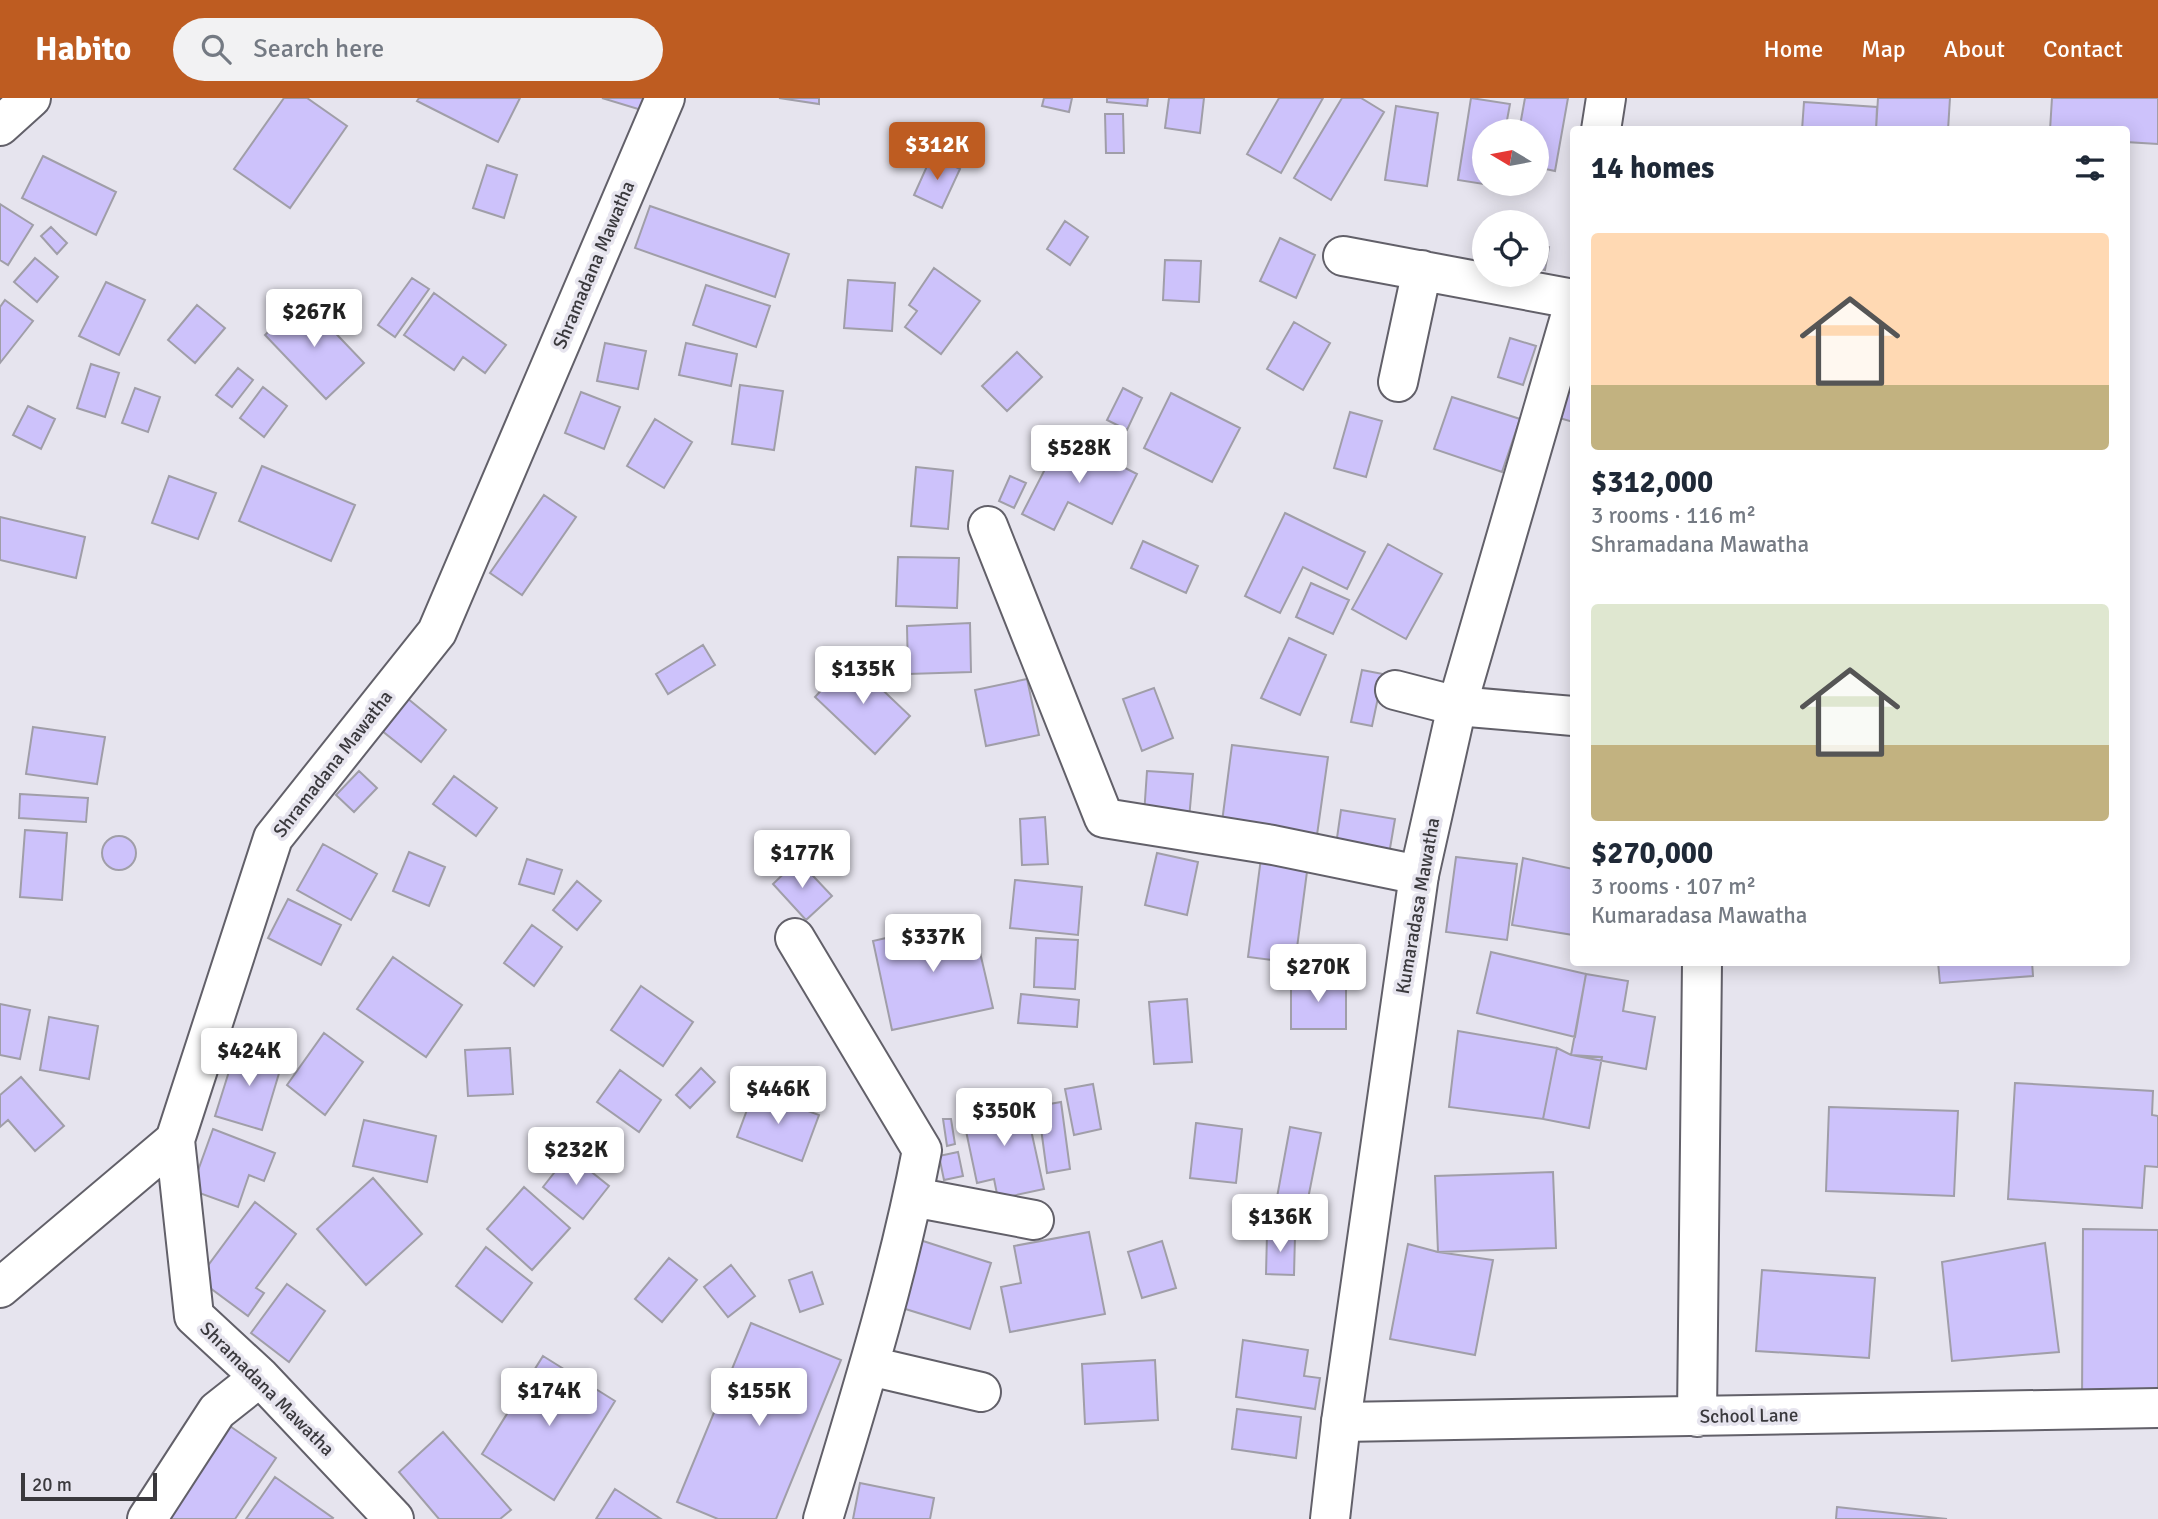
<!DOCTYPE html>
<html lang="en">
<head>
<meta charset="utf-8">
<style>
	:root { --surface:#fff; --page:#f2f2f3; --text:#1f2937; --muted:#747a83; --accent:#be5c21 }
	body { margin:0; font-family:Signika,sans-serif; background:var(--page); color:var(--text); height:100vh; display:flex; flex-direction:column; font-size:26px; white-space:nowrap }
	* { box-sizing:border-box; margin:0 }
	p { font-size:23px; color:var(--muted) }
	.icon { flex:none; width:38px; height:38px; fill:none; stroke:currentColor; stroke-width:2; stroke-linecap:round; stroke-linejoin:round }
	.map { position:relative; flex:1; overflow:hidden }
	.sheet { position:absolute; left:1570px; top:28px; width:560px; height:840px; display:flex; flex-direction:column; background:var(--surface); border-radius:7px; box-shadow:0 4px 18px #0003 }
	.sheet>* { flex:none }
	.needle { width:46px; rotate:280deg }
	.buttons { position:absolute; left:1472px; top:21px; display:grid; gap:14px }
	.buttons a { display:grid; place-items:center; width:77px; height:77px; border-radius:50%; background:var(--surface); box-shadow:0 4px 18px #0003; font-size:35px }
	.scale { position:absolute; left:21px; bottom:18px; width:136px; box-sizing:border-box; padding-left:7px; border:4px solid #3a393d; border-top:0; font-size:19px; line-height:24px; white-space:nowrap; color:#3a393d; -webkit-text-stroke:5px #e6e4ee; paint-order:stroke }
	.price { position:absolute; translate:-50% -60px; padding:0 16px; border-radius:7px; background:#fff; color:#222; font-size:23px; line-height:46px; filter:drop-shadow(0 2px 4px #0008) }
	.price::after { content:''; position:absolute; left:50%; top:42px; width:21px; height:16px; margin-left:-10px; background:inherit; clip-path:polygon(0 0,100% 0,50% 100%) }
	.price.active { background:var(--accent); color:#fff }
	ul { padding:0; list-style:none }
	li { display:grid; align-content:center; gap:14px; height:371px; padding:0 21px }
	li span { display:grid; place-items:center; height:217px; border-radius:7px; color:#555 }
	li>.icon { margin-inline-start:auto }
	span .icon { width:126px; height:126px; fill:#fffc; stroke-width:1 }
	li b { font-size:30px }
	h2 { display:flex; justify-content:space-between; align-items:center; height:84px; padding:0 21px; font-size:30px }
	header { display:flex; align-items:center; gap:42px; box-sizing:border-box; height:98px; padding:0 35px; background:var(--accent); color:#fff }
	header strong { font-size:33px }
	nav { display:flex; gap:38px; margin-inline-start:auto; font-size:24px }
	.search { width:490px; height:63px; background:var(--page); display:flex; align-items:center; gap:18px; box-sizing:border-box; padding:0 24px; border-radius:38px; color:var(--muted); font-size:26px }
	.map>svg:first-child { display:block }
	.building { fill:#cdc2fb; stroke:#a09ea8; stroke-width:2 }
	.lines { fill:none; stroke-linecap:round; stroke-linejoin:round }
	.minor-casing { stroke:#626069; stroke-width:42 }
	.secondary-casing { stroke:#626069; stroke-width:42 }
	.minor { stroke:#fff; stroke-width:38 }
	.secondary { stroke:#fff; stroke-width:38 }
	.labels { text-anchor:middle; dominant-baseline:central; stroke-width:7; stroke-linejoin:round; paint-order:stroke }
	.street-label { font-size:19px; fill:#3a393d; stroke:#e6e4ee }
</style>
</head>
<body>
<header>
<strong>Habito</strong>
<div class="search"><svg class="icon" aria-label="search" viewBox="0 0 24 24"><circle cx="10" cy="10" r="6"/><path d="M15 15l6 6"/></svg>Search here</div>
<nav><a>Home</a><a>Map</a><a>About</a><a>Contact</a></nav>
</header>
<div class="map">
<svg width="2158" height="1421" viewBox="0 0 2158 1421">
	<rect width="100%" height="100%" fill="#e6e4ee"/>
	<path class="building" d="M 284,0 L 307,0 L 347,28 L 290,110 L 234,71 Z
		M 419,0 L 520,0 L 498,44 L 417,3 Z
		M 602,0 L 652,0 L 648,14 Z
		M 779,0 L 819,0 L 819,6 Z
		M 1044,0 L 1072,0 L 1069,14 L 1042,8 Z
		M 1107,0 L 1148,0 L 1147,8 L 1107,4 Z
		M 1169,0 L 1204,0 L 1200,35 L 1165,30 Z
		M 1279,0 L 1323,0 L 1281,75 L 1247,56 Z
		M 1342,0 L 1361,0 L 1384,14 L 1331,102 L 1294,80 Z
		M 1471,0 L 1510,6 L 1505,33 L 1484,33 L 1484,86 L 1497,86 L 1496,88 L 1458,82 Z
		M 1525,0 L 1568,0 L 1555,73 L 1536,69 L 1536,33 L 1519,33 Z
		M 1878,0 L 1950,0 L 1948,32 L 1876,32 Z
		M 2052,0 L 2158,0 L 2158,46 L 2126,44 L 2126,32 L 2050,32 Z
		M 1804,4 L 1877,9 L 1876,32 L 1802,32 Z
		M 1396,8 L 1438,15 L 1427,88 L 1385,82 Z
		M 1105,16 L 1123,16 L 1124,55 L 1106,55 Z
		M 932,57 L 960,71 L 942,110 L 914,97 Z
		M 43,58 L 116,94 L 96,137 L 22,100 Z
		M 487,67 L 517,77 L 504,120 L 473,110 Z
		M 0,106 L 33,127 L 8,167 L 0,162 Z
		M 650,108 L 789,156 L 775,199 L 635,150 Z
		M 1065,123 L 1088,139 L 1070,167 L 1047,151 Z
		M 51,129 L 67,145 L 57,156 L 41,138 Z
		M 1280,140 L 1315,157 L 1296,200 L 1260,183 Z
		M 1536,147 L 1549,149 L 1545,172 L 1536,170 Z
		M 35,160 L 58,179 L 37,204 L 14,184 Z
		M 1165,162 L 1201,163 L 1199,204 L 1163,202 Z
		M 934,170 L 980,203 L 941,256 L 905,229 L 917,213 L 909,207 Z
		M 412,180 L 429,191 L 395,239 L 378,227 Z
		M 848,182 L 895,185 L 892,233 L 844,230 Z
		M 106,184 L 145,202 L 119,257 L 79,238 Z
		M 706,187 L 770,208 L 756,249 L 693,227 Z
		M 434,195 L 506,247 L 485,275 L 463,259 L 454,272 L 404,237 Z
		M 302,200 L 364,265 L 326,301 L 265,237 Z
		M 5,202 L 33,223 L 0,265 L 0,209 Z
		M 197,207 L 225,230 L 195,265 L 168,242 Z
		M 1294,224 L 1330,245 L 1303,292 L 1267,271 Z
		M 2126,224 L 2129,225 L 2126,287 Z
		M 1510,240 L 1536,248 L 1523,287 L 1498,279 Z
		M 605,245 L 646,253 L 638,291 L 597,283 Z
		M 686,245 L 737,256 L 731,288 L 679,277 Z
		M 1573,248 L 1573,324 L 1556,319 Z
		M 1017,254 L 1042,279 L 1007,313 L 982,288 Z
		M 91,266 L 119,275 L 105,319 L 77,310 Z
		M 238,270 L 253,282 L 232,309 L 216,297 Z
		M 740,287 L 783,293 L 774,352 L 732,346 Z
		M 263,289 L 287,308 L 264,339 L 240,320 Z
		M 135,290 L 160,299 L 148,334 L 122,325 Z
		M 1123,290 L 1142,300 L 1127,332 L 1107,322 Z
		M 581,294 L 620,309 L 604,351 L 565,335 Z
		M 1171,295 L 1240,330 L 1212,384 L 1144,350 Z
		M 1452,299 L 1520,321 L 1502,374 L 1434,351 Z
		M 28,308 L 55,321 L 41,351 L 13,337 Z
		M 1350,314 L 1382,323 L 1366,379 L 1334,370 Z
		M 655,321 L 692,344 L 664,390 L 627,368 Z
		M 1062,338 L 1137,376 L 1112,426 L 1068,404 L 1054,432 L 1022,416 Z
		M 262,368 L 355,407 L 331,463 L 239,423 Z
		M 916,369 L 953,373 L 948,431 L 911,428 Z
		M 169,378 L 216,395 L 198,441 L 152,425 Z
		M 1010,378 L 1026,385 L 1014,410 L 999,403 Z
		M 544,397 L 576,419 L 522,497 L 490,475 Z
		M 1285,415 L 1365,454 L 1347,491 L 1303,469 L 1280,515 L 1245,498 Z
		M 0,419 L 85,439 L 76,480 L 0,462 Z
		M 1143,443 L 1198,468 L 1186,495 L 1131,470 Z
		M 1388,446 L 1442,476 L 1406,541 L 1352,511 Z
		M 898,459 L 959,460 L 957,510 L 896,508 Z
		M 1311,485 L 1349,502 L 1333,536 L 1296,519 Z
		M 970,525 L 971,574 L 908,576 L 907,528 Z
		M 1289,540 L 1326,557 L 1300,617 L 1261,600 Z
		M 703,547 L 715,567 L 668,596 L 656,576 Z
		M 850,561 L 910,618 L 875,656 L 815,599 Z
		M 1362,572 L 1383,576 L 1372,628 L 1351,624 Z
		M 1027,581 L 1039,637 L 986,648 L 975,592 Z
		M 1154,590 L 1173,640 L 1142,653 L 1123,601 Z
		M 407,600 L 446,632 L 421,664 L 381,632 Z
		M 33,629 L 105,639 L 97,686 L 26,676 Z
		M 1232,647 L 1328,659 L 1317,737 L 1222,724 Z
		M 359,673 L 377,690 L 354,714 L 336,697 Z
		M 1147,673 L 1193,676 L 1189,721 L 1144,717 Z
		M 454,678 L 497,710 L 476,738 L 433,706 Z
		M 20,696 L 88,700 L 86,724 L 19,720 Z
		M 1341,712 L 1395,721 L 1388,762 L 1335,754 Z
		M 1045,719 L 1048,766 L 1022,767 L 1020,721 Z
		M 25,732 L 67,735 L 62,802 L 20,799 Z
		M102 755a17 17 0 1 1 34 0a17 17 0 1 1-34 0Z
		M 323,746 L 377,776 L 351,822 L 297,792 Z
		M 409,754 L 445,769 L 429,808 L 393,793 Z
		M 1157,755 L 1198,764 L 1187,817 L 1145,807 Z
		M 1456,759 L 1517,766 L 1507,842 L 1446,834 Z
		M 1261,760 L 1308,766 L 1295,865 L 1248,859 Z
		M 1523,760 L 1573,771 L 1573,837 L 1512,827 Z
		M 527,761 L 562,772 L 554,796 L 519,786 Z
		M 798,762 L 832,798 L 806,822 L 773,786 Z
		M 1015,782 L 1082,789 L 1078,837 L 1010,830 Z
		M 577,783 L 601,803 L 577,832 L 553,812 Z
		M 288,801 L 341,827 L 321,867 L 268,840 Z
		M 972,820 L 993,910 L 892,932 L 873,843 Z
		M 532,827 L 562,849 L 534,888 L 504,865 Z
		M 1036,840 L 1078,842 L 1075,891 L 1034,889 Z
		M 1491,854 L 1586,876 L 1575,939 L 1477,915 Z
		M 393,859 L 462,907 L 426,959 L 357,911 Z
		M 1938,864 L 2032,864 L 2033,878 L 1940,885 Z
		M 1586,876 L 1628,883 L 1623,913 L 1655,919 L 1646,971 L 1571,957 Z
		M 1291,881 L 1346,881 L 1346,931 L 1291,931 Z
		M 641,888 L 693,924 L 663,968 L 611,932 Z
		M 1021,896 L 1079,902 L 1077,929 L 1018,925 Z
		M 1187,901 L 1192,964 L 1154,966 L 1149,904 Z
		M 0,906 L 30,912 L 20,961 L 0,957 Z
		M 49,919 L 98,928 L 89,981 L 40,972 Z
		M 1458,933 L 1557,950 L 1543,1021 L 1449,1009 Z
		M 324,935 L 363,964 L 325,1017 L 287,987 Z
		M 237,948 L 283,962 L 262,1032 L 215,1018 Z
		M 510,950 L 513,996 L 468,998 L 465,952 Z
		M 1557,950 L 1571,957 L 1602,959 L 1589,1030 L 1543,1021 Z
		M 701,970 L 715,984 L 690,1010 L 676,997 Z
		M 620,972 L 661,1002 L 639,1034 L 597,1004 Z
		M 21,979 L 64,1028 L 35,1053 L 8,1022 L 0,1029 L 0,997 Z
		M 2015,985 L 2153,993 L 2152,1017 L 2158,1018 L 2158,1069 L 2145,1068 L 2142,1110 L 2008,1101 Z
		M 1093,986 L 1101,1031 L 1074,1037 L 1065,991 Z
		M 754,993 L 819,1017 L 802,1063 L 737,1039 Z
		M 1024,1000 L 1044,1091 L 998,1101 L 994,1081 L 977,1085 L 962,1014 Z
		M 1061,1004 L 1070,1071 L 1047,1075 L 1038,1008 Z
		M 1829,1009 L 1958,1013 L 1954,1098 L 1826,1093 Z
		M 943,1021 L 951,1021 L 955,1046 L 947,1048 Z
		M 364,1022 L 436,1038 L 427,1084 L 353,1068 Z
		M 1196,1025 L 1242,1031 L 1236,1085 L 1190,1080 Z
		M 1290,1029 L 1321,1035 L 1305,1116 L 1275,1110 Z
		M 213,1031 L 275,1055 L 264,1083 L 249,1077 L 238,1109 L 191,1092 Z
		M 958,1054 L 963,1078 L 944,1082 L 939,1058 Z
		M 569,1056 L 609,1088 L 583,1121 L 543,1089 Z
		M 1553,1074 L 1556,1150 L 1438,1154 L 1435,1078 Z
		M 373,1080 L 422,1136 L 366,1187 L 317,1131 Z
		M 524,1089 L 570,1130 L 532,1172 L 487,1131 Z
		M 255,1104 L 296,1136 L 256,1190 L 264,1195 L 248,1218 L 198,1181 Z
		M 2083,1131 L 2158,1132 L 2158,1306 L 2082,1305 Z
		M 1089,1134 L 1105,1216 L 1010,1234 L 1001,1189 L 1021,1185 L 1014,1148 Z
		M 1267,1136 L 1295,1137 L 1294,1177 L 1266,1176 Z
		M 920,1142 L 991,1165 L 970,1231 L 899,1209 Z
		M 1162,1143 L 1176,1190 L 1142,1200 L 1128,1154 Z
		M 2045,1145 L 2059,1254 L 1952,1263 L 1942,1164 Z
		M 1408,1146 L 1438,1154 L 1493,1162 L 1475,1257 L 1390,1241 Z
		M 486,1149 L 532,1185 L 502,1224 L 456,1188 Z
		M 669,1160 L 697,1182 L 662,1224 L 635,1201 Z
		M 731,1167 L 755,1198 L 728,1219 L 704,1189 Z
		M 1762,1172 L 1875,1180 L 1869,1260 L 1756,1253 Z
		M 812,1174 L 823,1206 L 800,1214 L 789,1182 Z
		M 287,1186 L 325,1213 L 289,1264 L 251,1235 Z
		M 751,1225 L 841,1262 L 776,1421 L 718,1421 L 677,1404 Z
		M 1243,1242 L 1308,1252 L 1304,1278 L 1320,1280 L 1315,1311 L 1236,1299 Z
		M 543,1258 L 615,1303 L 554,1402 L 482,1356 Z
		M 1155,1262 L 1158,1322 L 1085,1326 L 1082,1266 Z
		M 1237,1311 L 1301,1319 L 1296,1360 L 1232,1351 Z
		M 224,1324 L 276,1360 L 235,1421 L 157,1421 Z
		M 443,1334 L 511,1412 L 500,1421 L 439,1421 L 399,1374 Z
		M 275,1379 L 333,1420 L 332,1421 L 246,1421 Z
		M 860,1385 L 934,1400 L 930,1421 L 853,1421 Z
		M 615,1391 L 661,1421 L 596,1421 Z
		M 1837,1409 L 1947,1421 L 1836,1421 Z"/>
	<g class="lines">
		<defs>
			<path id="minor" d="M 0,28 L 31,0
				M 1343,158 L 1573,201
				M 1398,284 L 1422,172
				M 988,428 L 1104,720 L 1273,747 L 1419,777
				M 1395,592 L 1457,608 L 1573,618
				M 795,840 L 922,1052 C 898,1177 860,1299 823,1421
				M 913,1099 L 1034,1122
				M 0,1190 L 175,1042
				M 870,1268 L 981,1294
				M 1697,1319 L 1702,864
				M 1341,1324 L 2158,1310
				M 147,1421 L 217,1313 L 260,1279
				M 394,1421 L 260,1279 L 194,1218 L 175,1042 L 273,740 L 437,534 L 665,0"/>
			<path id="secondary" d="M 1601,32 L 1606,0
				M 1330,1421 L 1341,1324 L 1419,777 L 1457,608 L 1573,209"/>
		</defs>
		<use href="#minor" class="minor-casing"/>
		<use href="#secondary" class="secondary-casing"/>
		<use href="#minor" class="minor"/>
		<use href="#secondary" class="secondary"/>
	</g>
	<g class="labels">
		<g class="street-label">
			<text transform="translate(594 167) rotate(-67)">Shramadana Mawatha</text>
			<text transform="translate(333 666) rotate(-52)">Shramadana Mawatha</text>
			<text transform="translate(1418 808) rotate(-80)">Kumaradasa Mawatha</text>
			<text transform="translate(267 1291) rotate(45)">Shramadana Mawatha</text>
			<text transform="translate(1749 1318) rotate(-1)">School Lane</text>
		</g>
	</g>
</svg>
<div class="buttons">
<a><svg class="needle" viewBox="-14 -14 28 28"><path d="M0-13l5 13h-10z" fill="#e53935"/><path d="M0 13l5-13h-10z" fill="#747a83"/></svg></a>
<a><svg class="icon" aria-label="locate" viewBox="0 0 24 24"><circle cx="12" cy="12" r="6"/><path d="M12 2v4M12 18v4M2 12h4M18 12h4"/></svg></a>
</div>
<div class="scale">20 m</div>
<b class="price active" style="left:937px;top:84px">$312K</b>
<b class="price" style="left:314px;top:251px">$267K</b>
<b class="price" style="left:1079px;top:387px">$528K</b>
<b class="price" style="left:863px;top:608px">$135K</b>
<b class="price" style="left:802px;top:792px">$177K</b>
<b class="price" style="left:933px;top:876px">$337K</b>
<b class="price" style="left:1318px;top:906px">$270K</b>
<b class="price" style="left:249px;top:990px">$424K</b>
<b class="price" style="left:778px;top:1028px">$446K</b>
<b class="price" style="left:1004px;top:1050px">$350K</b>
<b class="price" style="left:576px;top:1089px">$232K</b>
<b class="price" style="left:1280px;top:1156px">$136K</b>
<b class="price" style="left:549px;top:1330px">$174K</b>
<b class="price" style="left:759px;top:1330px">$155K</b>
<section class="sheet">
<h2>14 homes<svg class="icon" aria-label="filters" viewBox="0 0 24 24"><path d="M4 7h16M4 17h16"/><circle cx="9" cy="7" r="2"/><circle cx="15" cy="17" r="2"/></svg></h2>
<ul>
<li><span style="background:linear-gradient(#ffd9b3 70%,#c2b280 0)"><svg class="icon" aria-label="home" viewBox="0 0 24 24"><path d="M3 11l9-7 9 7M6 9v11h12V9"/></svg></span><div><b>$312,000</b><p>3 rooms · 116 m²</p><p>Shramadana Mawatha</p></div></li>
<li><span style="background:linear-gradient(#dfe7d0 65%,#c2b280 0)"><svg class="icon" aria-label="home" viewBox="0 0 24 24"><path d="M3 11l9-7 9 7M6 9v11h12V9"/></svg></span><div><b>$270,000</b><p>3 rooms · 107 m²</p><p>Kumaradasa Mawatha</p></div></li>
</ul>
</section>
</div>
</body>
</html>
